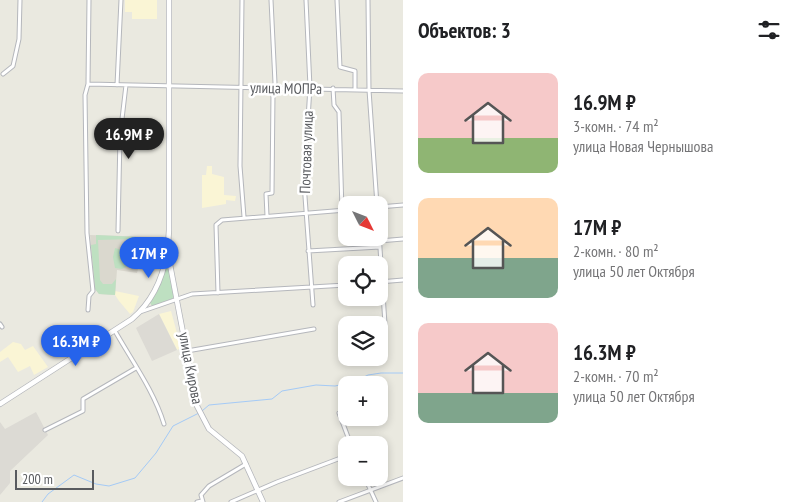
<!DOCTYPE html>
<html lang="ru">
<head>
<meta charset="utf-8">
<style>
	:root { --surface:#fff; --page:#f6f6f6; --text:#202124; --muted:#757577; --accent:#2563eb }
	body { margin:0; font-family:"PT Sans Narrow",sans-serif; background:var(--page); color:var(--text); height:100vh; display:flex; flex-direction:column; font-size:19px; white-space:nowrap }
	* { box-sizing:border-box; margin:0 }
	p { font-size:16px; color:var(--muted) }
	.icon { flex:none; width:28px; height:28px; fill:none; stroke:currentColor; stroke-width:2; stroke-linecap:round; stroke-linejoin:round }
	.map { position:relative; flex:1; overflow:hidden }
	.panel { display:flex; flex-direction:column; background:var(--surface); width:395px }
	.panel>* { flex:none }
	.needle { width:32px; rotate:132deg }
	.fabs { position:absolute; left:338px; top:196px; display:grid; gap:10px }
	.fabs a { display:grid; place-items:center; width:50px; height:50px; border-radius:10px; background:var(--surface); box-shadow:0 2px 8px #0003; font-size:25px }
	.scale { position:absolute; left:15px; bottom:12px; width:79px; box-sizing:border-box; padding-left:5px; border:2px solid #595b5f; border-top:0; font-size:14px; line-height:18px; white-space:nowrap; color:#595b5f; -webkit-text-stroke:4px #fff; paint-order:stroke }
	.price { position:absolute; translate:-50% -42px; padding:0 11px; border-radius:18px; background:var(--accent); color:#fff; font-size:16px; line-height:32px; filter:drop-shadow(0 1px 2px #0008) }
	.price::after { content:''; position:absolute; left:50%; top:30px; width:15px; height:11px; margin-left:-8px; background:inherit; clip-path:polygon(0 0,100% 0,50% 100%) }
	.price.selected { background:#222; color:#fff }
	ul { padding:0; list-style:none }
	li { display:flex; align-items:center; gap:15px; height:125px; padding:0 15px }
	li span { display:grid; place-items:center; flex:none; width:140px; height:100px; border-radius:10px; color:#555 }
	li>.icon { margin-inline-start:auto }
	span .icon { width:60px; height:60px; fill:#fffc; stroke-width:1 }
	li b { font-size:21px }
	h2 { display:flex; justify-content:space-between; align-items:center; height:60px; padding:0 15px; font-size:21px }
	main { display:flex; flex:1; min-height:0 }
	.map>svg:first-child { display:block }
	.commercial { fill:#faf5d5 }
	.industrial { fill:#dcdad4 }
	.education { fill:#dad8ce }
	.green { fill:#bee0c1 }
	.lines { fill:none; stroke-linecap:round; stroke-linejoin:round }
	.stream { stroke:#a4caf6; stroke-width:1 }
	.minor-casing { stroke:#b5b7bc; stroke-width:5 }
	.secondary-casing { stroke:#b4b6bb; stroke-width:6 }
	.minor { stroke:#fff; stroke-width:3 }
	.secondary { stroke:#fff; stroke-width:4.5 }
	.labels { text-anchor:middle; dominant-baseline:central; stroke-width:5; stroke-linejoin:round; paint-order:stroke }
	.street-label { font-size:15px; fill:#595b5f; stroke:#fff }
</style>
</head>
<body>
<main>
<div class="map">
<svg width="403" height="502" viewBox="0 0 403 502">
	<rect width="100%" height="100%" fill="#eae9e0"/>
	<path class="commercial" d="M 125,0 L 157,0 L 157,19 L 132,19 L 132,12 L 125,12 Z
		M 207,166 L 212,166 L 212,174 L 224,177 L 224,195 L 236,196 L 235,201 L 226,200 L 226,204 L 202,208 L 202,175 L 206,175 Z
		M 115,291 L 139,296 L 133,312 L 130,314 L 119,301 L 115,295 Z
		M 171,311 L 181,348 L 177,350 L 159,314 Z
		M 13,342 L 21,344 L 25,350 L 33,346 L 48,367 L 34,375 L 30,366 L 18,372 L 8,357 L 0,362 L 0,352 Z"/>
	<path class="industrial" d="M 159,314 L 177,350 L 152,361 L 136,328 Z
		M 36,412 L 48,435 L 10,471 L 10,483 L 0,495 L 0,422 L 5,429 Z"/>
	<path class="education" d="M 90,235 L 155,237 L 153,271 L 138,269 L 137,273 L 117,270 L 115,295 L 99,294 L 95,289 Z"/>
	<path class="green" d="M 96,235 L 138,237 L 136,239 L 98,240 L 100,280 L 103,284 L 112,284 L 116,279 L 115,295 L 99,294 L 95,289 L 91,245 L 96,244 Z
		M 115,248 L 122,250 L 122,254 L 128,254 L 130,265 L 122,269 L 115,268 L 113,257 Z
		M 168,262 L 174,296 L 172,299 L 152,306 L 150,303 Z"/>
	<g class="lines">
		<path class="stream" d="M 202,411 L 209,405 L 272,399 L 282,391 L 316,385 L 335,386 L 354,382 L 368,375 L 381,373 L 403,373
			M 42,502 L 48,494 L 74,475 L 96,484 L 109,486 L 135,478 L 156,453 L 173,426 L 199,413"/>
		<defs>
			<path id="minor" d="M 89,0 L 88,84 L 403,91
				M 242,0 L 240,166 L 244,217
				M 306,0 L 310,87 L 304,183 L 313,305
				M 337,0 L 340,67 L 355,71 L 355,88
				M 368,0 L 369,90 L 377,205
				M 3,74 L 13,66 L 19,39 L 20,0
				M 117,85 L 121,0
				M 333,88 L 334,105 L 339,112 L 342,210
				M 379,207 L 403,205
				M 267,216 L 266,194 L 272,193 L 273,93 L 275,83 L 271,0
				M 118,231 L 120,136 L 126,85
				M 379,233 L 385,324
				M 379,241 L 403,239
				M 308,251 L 380,247
				M 379,282 L 403,280
				M 218,293 L 216,225 L 222,220 L 346,210
				M 88,310 L 89,296 L 93,291 L 87,233 L 85,95 L 88,84
				M 140,312 L 192,294 L 346,285
				M 0,324 L 2,327
				M 115,331 C 132,361 154,391 164,424
				M 187,351 L 314,329
				M 339,413 L 351,445
				M 45,430 L 83,411 L 83,399 L 136,368
				M 365,478 L 376,502
				M 197,502 L 202,501
				M 203,502 L 201,495 L 209,486 L 246,464
				M 231,502 L 277,482 L 346,456
				M 339,502 L 403,478"/>
			<path id="secondary" d="M 168,254 L 197,406 L 209,429 L 242,456 L 263,502
				M 0,404 L 132,319 C 159,296 168,263 169,230 L 169,0"/>
		</defs>
		<use href="#minor" class="minor-casing"/>
		<use href="#secondary" class="secondary-casing"/>
		<use href="#minor" class="minor"/>
		<use href="#secondary" class="secondary"/>
	</g>
	<g class="labels">
		<g class="street-label">
			<text transform="translate(286 88) rotate(1)">улица МОПРа</text>
			<text transform="translate(306 152) rotate(-88)">Почтовая улица</text>
			<text transform="translate(191 368) rotate(79)">улица Кирова</text>
		</g>
	</g>
</svg>
<div class="fabs">
<a><svg class="needle" viewBox="-14 -14 28 28"><path d="M0-13l5 13h-10z" fill="#e53935"/><path d="M0 13l5-13h-10z" fill="#757577"/></svg></a>
<a><svg class="icon" aria-label="locate" viewBox="0 0 24 24"><circle cx="12" cy="12" r="6"/><path d="M12 2v4M12 18v4M2 12h4M18 12h4"/></svg></a>
<a><svg class="icon" aria-label="layers" viewBox="0 0 24 24"><path d="M12 4l9 5-9 5-9-5zM3 14l9 5 9-5"/></svg></a>
<a>+</a>
<a>−</a>
</div>
<div class="scale">200 m</div>
<b class="price selected" style="left:129px;top:160px">16.9M ₽</b>
<b class="price" style="left:149px;top:279px">17M ₽</b>
<b class="price" style="left:76px;top:367px">16.3M ₽</b>
</div>
<section class="panel">
<h2>Объектов: 3<svg class="icon" aria-label="filters" viewBox="0 0 24 24"><path d="M4 7h16M4 17h16"/><circle cx="9" cy="7" r="2"/><circle cx="15" cy="17" r="2"/></svg></h2>
<ul>
<li><span style="background:linear-gradient(#f6c9c9 65%,#8fb573 0)"><svg class="icon" aria-label="home" viewBox="0 0 24 24"><path d="M3 11l9-7 9 7M6 9v11h12V9"/></svg></span><div><b>16.9M ₽</b><p>3-комн. · 74 m²</p><p>улица Новая Чернышова</p></div></li>
<li><span style="background:linear-gradient(#ffd9b3 60%,#7fa58c 0)"><svg class="icon" aria-label="home" viewBox="0 0 24 24"><path d="M3 11l9-7 9 7M6 9v11h12V9"/></svg></span><div><b>17M ₽</b><p>2-комн. · 80 m²</p><p>улица 50 лет Октября</p></div></li>
<li><span style="background:linear-gradient(#f6c9c9 70%,#7fa58c 0)"><svg class="icon" aria-label="home" viewBox="0 0 24 24"><path d="M3 11l9-7 9 7M6 9v11h12V9"/></svg></span><div><b>16.3M ₽</b><p>2-комн. · 70 m²</p><p>улица 50 лет Октября</p></div></li>
</ul>
</section>
</main>
</body>
</html>
